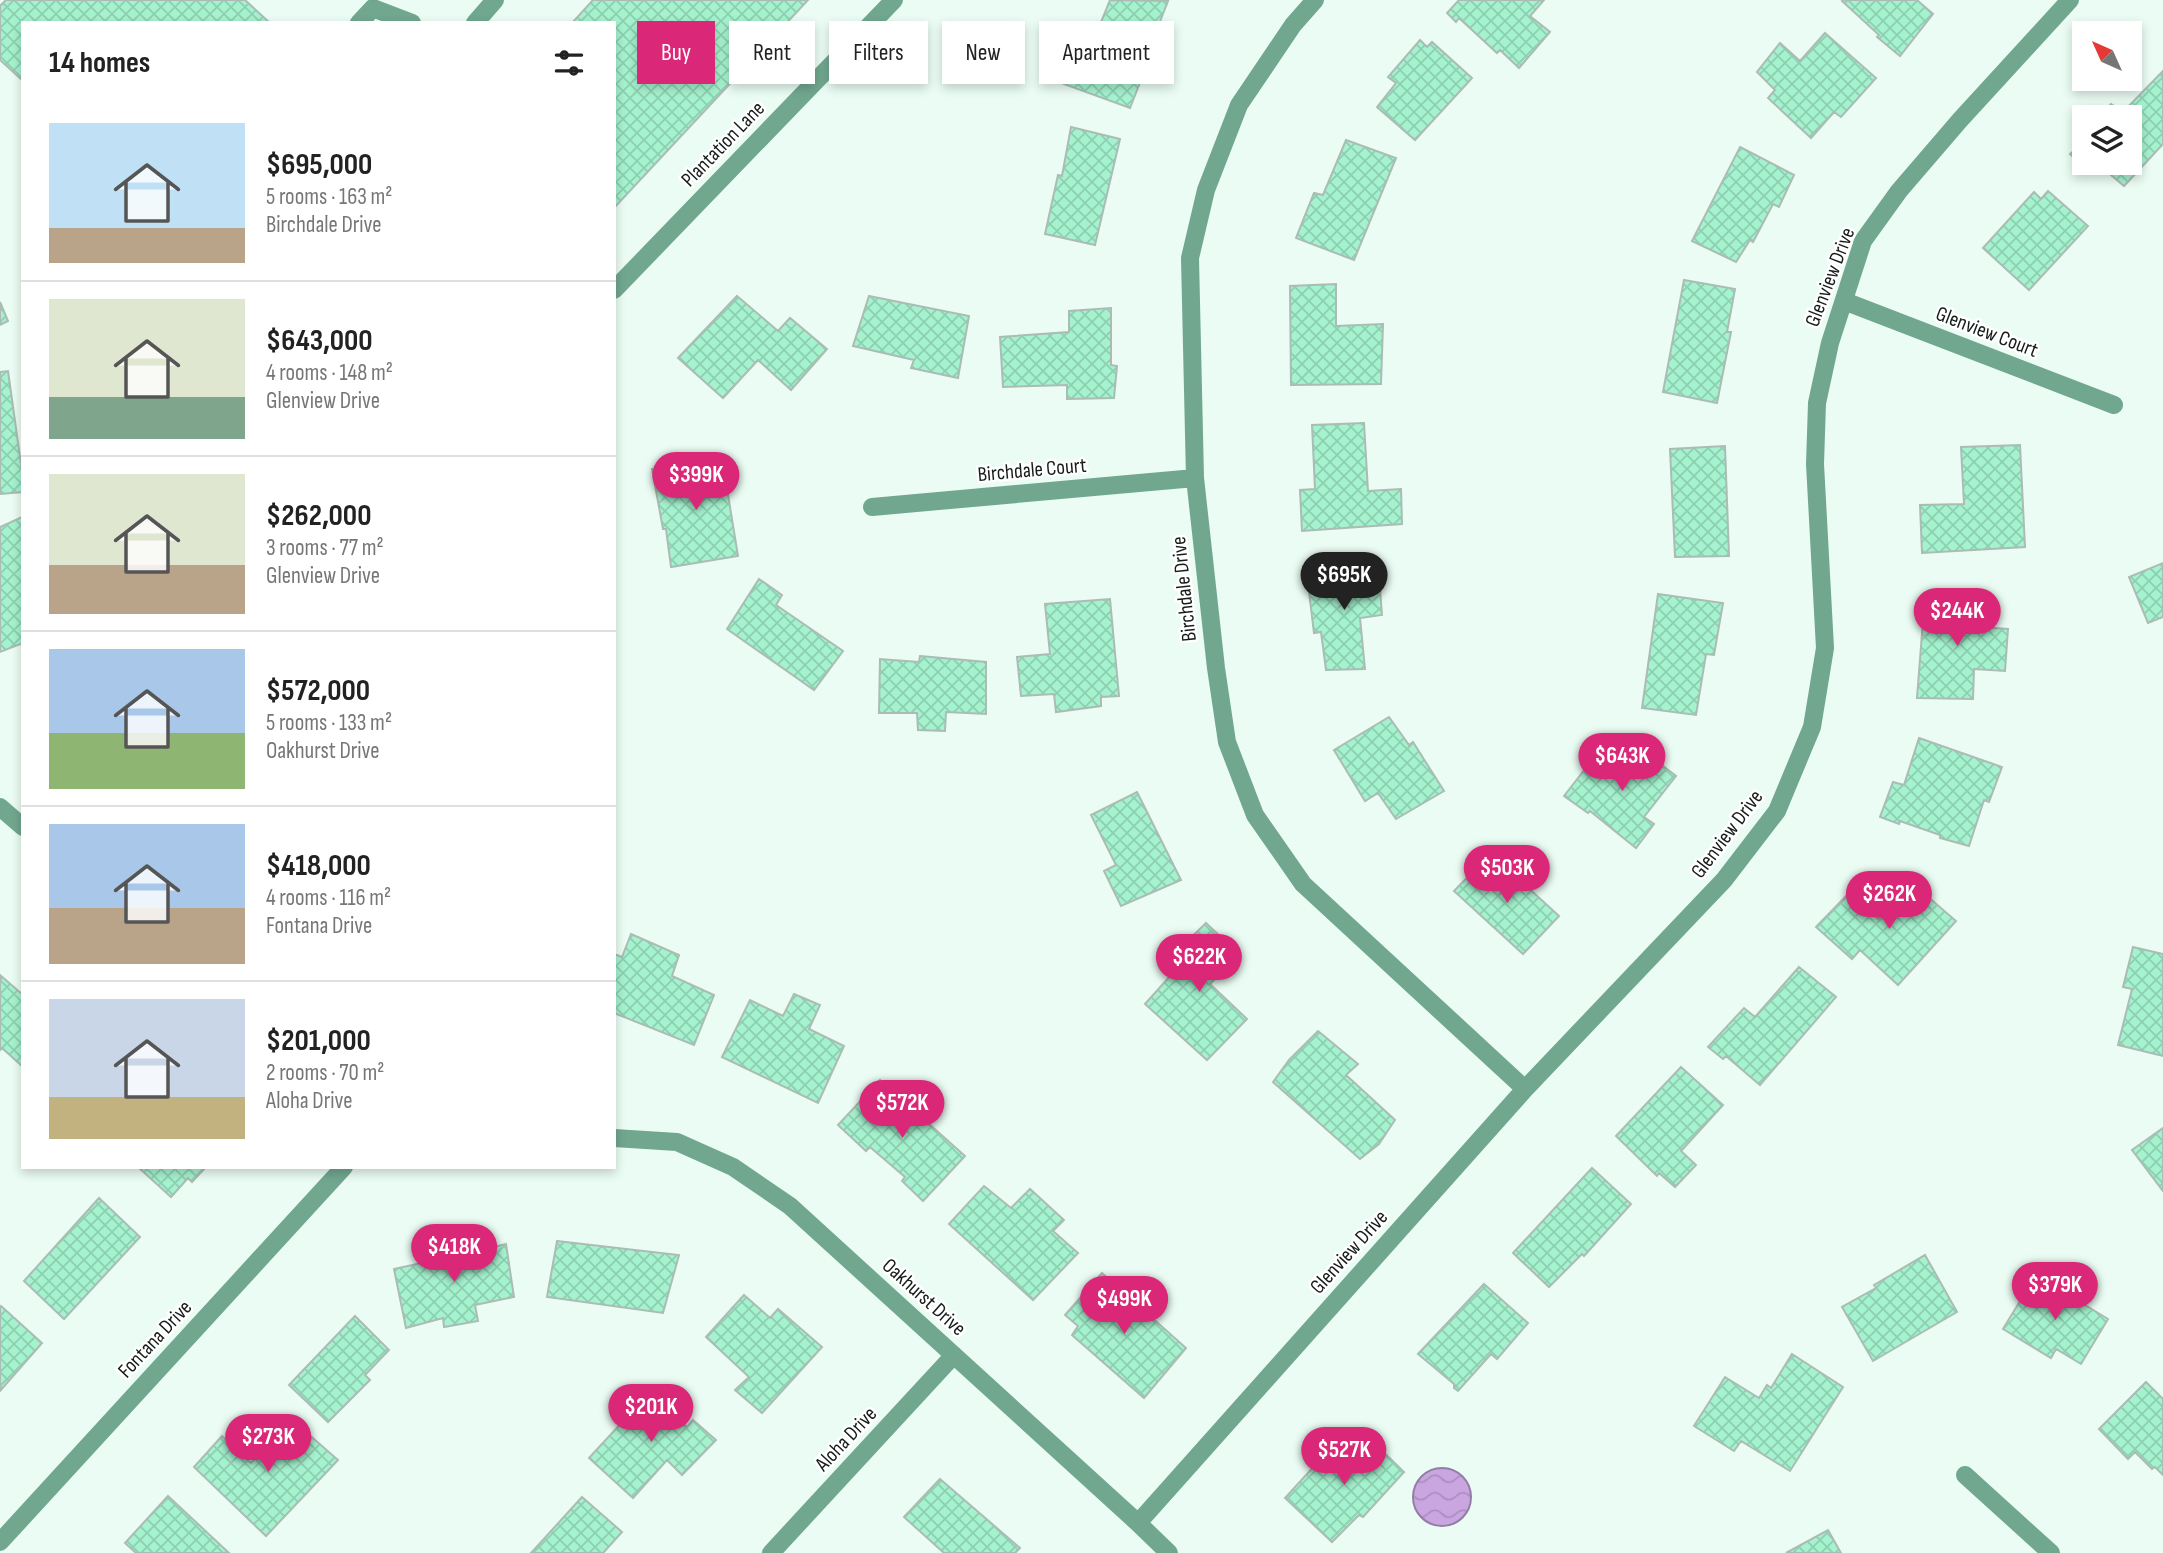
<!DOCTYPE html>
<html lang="en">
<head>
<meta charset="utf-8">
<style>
	:root { --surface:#fff; --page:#f6f6f6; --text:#222; --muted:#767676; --line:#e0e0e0; --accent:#db2777 }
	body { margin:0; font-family:"Sofia Sans Condensed",sans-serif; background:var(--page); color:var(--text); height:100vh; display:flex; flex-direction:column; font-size:26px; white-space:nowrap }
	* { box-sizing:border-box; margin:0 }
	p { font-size:23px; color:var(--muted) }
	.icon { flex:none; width:38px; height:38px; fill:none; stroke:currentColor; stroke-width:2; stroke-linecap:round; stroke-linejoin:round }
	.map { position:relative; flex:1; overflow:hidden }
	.sheet { position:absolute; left:21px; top:21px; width:595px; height:1148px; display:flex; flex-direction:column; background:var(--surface); border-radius:0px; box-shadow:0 4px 10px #0003 }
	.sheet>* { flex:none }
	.top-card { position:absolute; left:637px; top:21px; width:665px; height:63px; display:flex; gap:14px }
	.needle { width:46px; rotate:315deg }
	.tools { position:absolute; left:2072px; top:21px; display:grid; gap:14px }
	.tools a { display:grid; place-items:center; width:70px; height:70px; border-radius:0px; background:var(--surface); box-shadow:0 4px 10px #0003; font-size:35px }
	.price { position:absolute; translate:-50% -60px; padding:0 16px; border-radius:24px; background:var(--accent); color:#fff; font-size:23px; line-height:46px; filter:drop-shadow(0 2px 4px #0008) }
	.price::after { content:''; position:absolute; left:50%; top:42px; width:21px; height:16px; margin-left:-10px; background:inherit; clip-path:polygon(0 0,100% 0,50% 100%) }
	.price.current { background:#222; color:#fff }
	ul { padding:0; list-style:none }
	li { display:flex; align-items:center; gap:21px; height:175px; padding:0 28px }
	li+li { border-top:2px solid var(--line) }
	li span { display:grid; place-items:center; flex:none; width:196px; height:140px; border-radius:0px; color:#555 }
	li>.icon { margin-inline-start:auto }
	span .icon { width:84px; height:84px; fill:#fffc; stroke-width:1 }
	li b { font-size:30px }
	h2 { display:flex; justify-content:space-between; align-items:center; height:84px; padding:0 28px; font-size:30px }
	.pill { padding:0 24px; border-radius:0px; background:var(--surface); box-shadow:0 4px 10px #0003; font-size:24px; line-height:63px }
	.pill.current { background:var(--accent); color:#fff }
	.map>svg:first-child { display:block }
	.water { fill:url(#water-waves); stroke:#947da5; stroke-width:2 }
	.building { fill:url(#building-cross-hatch); stroke:#abbcb4; stroke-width:2 }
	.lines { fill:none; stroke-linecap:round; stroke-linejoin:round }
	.service { stroke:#71a78f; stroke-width:18 }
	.minor { stroke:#71a78f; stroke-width:18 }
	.labels { text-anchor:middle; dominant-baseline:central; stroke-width:5; stroke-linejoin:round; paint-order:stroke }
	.street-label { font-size:21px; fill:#161c19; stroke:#fff }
</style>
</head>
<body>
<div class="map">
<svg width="2163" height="1553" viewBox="0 0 2163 1553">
	<defs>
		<pattern id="water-waves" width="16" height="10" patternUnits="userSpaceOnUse" patternTransform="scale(1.75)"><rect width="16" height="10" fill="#caa6e1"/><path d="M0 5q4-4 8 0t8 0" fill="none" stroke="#ad8ec0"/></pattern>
		<pattern id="building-cross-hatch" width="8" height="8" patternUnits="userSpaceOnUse" patternTransform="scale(1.75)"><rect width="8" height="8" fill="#a5f2cf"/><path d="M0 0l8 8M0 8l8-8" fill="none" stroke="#8dcfb1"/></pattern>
	</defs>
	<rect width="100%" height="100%" fill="#eafcf3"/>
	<path class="water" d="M1413 1497a29 29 0 1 1 58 0a29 29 0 1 1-58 0Z"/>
	<path class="building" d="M 6,0 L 245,0 L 270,23 L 23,23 L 23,81 L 0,60 L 0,6 Z
		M 593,0 L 808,0 L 614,208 L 614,23 L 572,23 Z
		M 1110,0 L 1168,1 L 1152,42 L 1156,42 L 1130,108 L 1050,79 L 1070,27 L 1095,37 Z
		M 1459,0 L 1544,0 L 1530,16 L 1550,32 L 1519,68 L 1500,50 L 1497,53 L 1459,18 L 1456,22 L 1447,13 Z
		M 1843,0 L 1917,0 L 1933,14 L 1900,56 L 1877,37 L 1879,35 L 1842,1 Z
		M 1825,33 L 1876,78 L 1841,117 L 1834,112 L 1811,138 L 1768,98 L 1775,90 L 1757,72 L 1780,43 L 1800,61 Z
		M 1420,40 L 1427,47 L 1432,42 L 1472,78 L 1415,140 L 1377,107 L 1396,83 L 1388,77 Z
		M 2163,71 L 2163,144 L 2124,186 L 2097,163 L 2130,163 L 2130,117 L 2098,117 L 2111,104 L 2123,112 Z
		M 1071,127 L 1120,139 L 1095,245 L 1045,234 L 1058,175 L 1062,176 Z
		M 2084,132 L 2084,163 L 2082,165 L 2070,154 L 2077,148 L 2073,144 Z
		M 1346,140 L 1396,158 L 1354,260 L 1296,238 L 1314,193 L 1323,195 Z
		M 1740,147 L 1794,175 L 1779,207 L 1773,204 L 1753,242 L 1750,240 L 1736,262 L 1692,241 Z
		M 2048,191 L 2088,226 L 2029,290 L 1983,248 L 2034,192 L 2041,199 Z
		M 1684,280 L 1735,289 L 1727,332 L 1731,332 L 1717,403 L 1663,392 Z
		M 1336,284 L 1336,326 L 1383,324 L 1381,384 L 1291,385 L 1290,286 Z
		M 737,296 L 778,331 L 790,318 L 827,349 L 791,390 L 758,360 L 723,398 L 678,358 Z
		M 869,296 L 969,316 L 958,378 L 911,368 L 914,360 L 853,346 Z
		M 0,302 L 8,321 L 0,325 Z
		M 1111,308 L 1111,365 L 1117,366 L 1114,398 L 1067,399 L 1067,385 L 1003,387 L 1000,337 L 1069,332 L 1069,311 Z
		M 8,371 L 23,478 L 23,492 L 0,494 L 0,372 Z
		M 1364,423 L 1368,491 L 1401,489 L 1402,524 L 1302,531 L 1300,490 L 1315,489 L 1312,425 Z
		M 2020,445 L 2025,547 L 1922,553 L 1920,505 L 1964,504 L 1961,447 Z
		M 1725,446 L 1729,556 L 1675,557 L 1670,449 Z
		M 722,458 L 738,556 L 671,567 L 666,529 L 663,529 L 652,469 Z
		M 22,517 L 23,643 L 0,652 L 0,527 Z
		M 1378,563 L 1382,615 L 1360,618 L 1365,669 L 1326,670 L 1321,632 L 1314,633 L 1307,575 Z
		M 2163,563 L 2163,617 L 2148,623 L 2129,577 Z
		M 759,579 L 782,595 L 776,605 L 843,651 L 814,690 L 727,629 Z
		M 1658,594 L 1723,603 L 1714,655 L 1706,654 L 1696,715 L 1642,708 Z
		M 1925,595 L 1982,601 L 1979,627 L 2008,629 L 2005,671 L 1974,669 L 1973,699 L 1917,698 Z
		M 1110,599 L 1119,696 L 1101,697 L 1101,706 L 1056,712 L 1054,694 L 1021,696 L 1017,657 L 1050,654 L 1045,604 Z
		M 920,656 L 986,662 L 986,714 L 946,712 L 945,731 L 918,730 L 917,713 L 879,713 L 880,659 L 919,662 Z
		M 1389,717 L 1409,745 L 1413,742 L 1444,791 L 1396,819 L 1378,793 L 1365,801 L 1334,750 Z
		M 1919,738 L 2002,767 L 1989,802 L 1984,800 L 1969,846 L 1940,838 L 1940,835 L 1900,821 L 1899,824 L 1880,817 L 1893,782 L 1904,785 Z
		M 1636,745 L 1676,776 L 1644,817 L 1654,824 L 1636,848 L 1590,811 L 1588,813 L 1564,796 L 1596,755 L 1616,770 Z
		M 1137,792 L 1181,880 L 1121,906 L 1104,871 L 1116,865 L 1091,815 Z
		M 1488,856 L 1521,884 L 1522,882 L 1559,916 L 1523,954 L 1454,891 Z
		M 1912,883 L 1956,921 L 1898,985 L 1860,950 L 1852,959 L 1816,927 L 1849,893 L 1878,919 Z
		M 1206,923 L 1239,954 L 1210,984 L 1247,1019 L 1207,1060 L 1145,1004 L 1180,965 L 1171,957 Z
		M 631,934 L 679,955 L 672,976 L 714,995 L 694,1045 L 614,1013 L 614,954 L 622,957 Z
		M 2133,947 L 2163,954 L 2163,1056 L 2118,1045 L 2132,989 L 2123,987 Z
		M 1799,967 L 1836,997 L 1760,1085 L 1726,1056 L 1723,1059 L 1708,1047 L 1744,1008 L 1755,1017 Z
		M 0,975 L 23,995 L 23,1067 L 2,1048 L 0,1050 Z
		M 794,994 L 820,1005 L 809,1029 L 844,1046 L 818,1103 L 722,1057 L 750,1000 L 783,1016 Z
		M 1318,1031 L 1358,1064 L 1346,1075 L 1395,1120 L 1379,1144 L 1360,1159 L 1273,1082 L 1289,1060 Z
		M 1681,1067 L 1723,1105 L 1681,1151 L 1696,1165 L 1675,1187 L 1659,1173 L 1657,1176 L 1616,1136 Z
		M 880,1080 L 965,1156 L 923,1201 L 902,1181 L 905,1177 L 870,1147 L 866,1151 L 838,1125 Z
		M 2163,1128 L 2163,1191 L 2132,1150 Z
		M 138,1167 L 206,1167 L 192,1182 L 188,1178 L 171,1197 Z
		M 1592,1168 L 1631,1204 L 1584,1256 L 1582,1254 L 1549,1287 L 1513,1253 Z
		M 984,1186 L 1011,1208 L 1030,1189 L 1064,1220 L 1053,1231 L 1078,1253 L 1033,1300 L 949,1224 Z
		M 99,1198 L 140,1237 L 64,1319 L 24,1281 Z
		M 475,1240 L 477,1251 L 506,1244 L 514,1297 L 475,1305 L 478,1321 L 444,1327 L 443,1318 L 406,1328 L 394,1269 L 426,1262 L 424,1251 Z
		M 557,1241 L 679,1255 L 663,1313 L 547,1297 Z
		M 1925,1255 L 1957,1312 L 1873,1361 L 1842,1307 L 1876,1288 L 1874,1285 Z
		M 1102,1273 L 1186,1348 L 1144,1398 L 1072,1335 L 1078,1326 L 1065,1315 Z
		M 2036,1275 L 2108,1319 L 2081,1364 L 2056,1349 L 2051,1358 L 2003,1329 Z
		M 1484,1284 L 1528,1323 L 1497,1359 L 1491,1354 L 1458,1391 L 1454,1388 L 1454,1384 L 1418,1354 Z
		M 744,1295 L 770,1318 L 778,1309 L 822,1347 L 762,1413 L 735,1390 L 749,1377 L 706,1337 Z
		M 1,1306 L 42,1343 L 0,1391 L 0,1307 Z
		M 355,1316 L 389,1350 L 365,1375 L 370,1380 L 328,1422 L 289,1385 Z
		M 1792,1354 L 1843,1387 L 1790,1471 L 1741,1441 L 1734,1451 L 1694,1426 L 1725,1377 L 1759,1398 L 1767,1385 L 1771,1388 Z
		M 2146,1382 L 2163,1399 L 2163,1475 L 2155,1467 L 2152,1469 L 2135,1452 L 2128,1459 L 2099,1429 Z
		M 666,1389 L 682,1404 L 673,1414 L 687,1427 L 693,1420 L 716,1440 L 682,1475 L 667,1460 L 633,1498 L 589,1458 L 650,1392 L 657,1399 Z
		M 290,1418 L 338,1460 L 266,1536 L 194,1467 L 222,1436 L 251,1463 Z
		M 1365,1434 L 1404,1472 L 1363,1517 L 1359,1515 L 1332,1542 L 1285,1498 L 1329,1450 L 1340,1460 Z
		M 940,1479 L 1020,1548 L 1015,1553 L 944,1553 L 904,1517 Z
		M 168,1496 L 229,1553 L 136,1553 L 125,1543 Z
		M 582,1497 L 622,1532 L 603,1553 L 531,1553 Z
		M 1828,1530 L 1841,1553 L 1786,1553 Z"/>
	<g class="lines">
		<path class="service" d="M 359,23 L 373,8 L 412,23
			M 475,23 L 495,0
			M 614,290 L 894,0"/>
		<path class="minor" d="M 1315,0 L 1293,25 L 1239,105 L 1206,190 L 1190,258 L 1195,478 L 1216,668 L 1227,742 L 1255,815 L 1303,884 L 1525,1089
			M 1844,301 L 2114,405
			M 872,507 L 1195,478
			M 0,807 L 23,827
			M 614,1138 L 677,1142 L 733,1167 L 790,1206 L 1138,1523 L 1169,1553
			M 1965,1475 L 2051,1553
			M 1138,1523 L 1525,1089 L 1724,880 L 1777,811 L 1812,727 L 1825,648 L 1815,464 L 1817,403 L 1830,343 L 1863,241 L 1899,191 L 1960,120 L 2070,0
			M 0,1542 L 344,1167
			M 771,1553 L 954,1355"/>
	</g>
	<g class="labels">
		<g class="street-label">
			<text transform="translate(723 144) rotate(-46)">Plantation Lane</text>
			<text transform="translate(1830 277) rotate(-69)">Glenview Drive</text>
			<text transform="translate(1987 332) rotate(21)">Glenview Court</text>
			<text transform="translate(1032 470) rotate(-5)">Birchdale Court</text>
			<text transform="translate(1184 589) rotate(-96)">Birchdale Drive</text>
			<text transform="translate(1727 834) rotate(-53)">Glenview Drive</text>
			<text transform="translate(1349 1252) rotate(-48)">Glenview Drive</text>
			<text transform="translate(924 1297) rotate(42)">Oakhurst Drive</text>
			<text transform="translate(155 1339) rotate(-47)">Fontana Drive</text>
			<text transform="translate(846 1439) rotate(-47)">Aloha Drive</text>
		</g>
	</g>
</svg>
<div class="tools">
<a><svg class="needle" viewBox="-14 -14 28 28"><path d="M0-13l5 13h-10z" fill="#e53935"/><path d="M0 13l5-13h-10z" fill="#767676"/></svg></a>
<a><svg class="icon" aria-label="layers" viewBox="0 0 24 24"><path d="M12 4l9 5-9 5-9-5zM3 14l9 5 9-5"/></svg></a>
</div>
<b class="price" style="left:696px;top:512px">$399K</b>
<b class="price current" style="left:1344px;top:612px">$695K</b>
<b class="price" style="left:1957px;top:648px">$244K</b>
<b class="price" style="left:1622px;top:793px">$643K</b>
<b class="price" style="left:1507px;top:905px">$503K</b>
<b class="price" style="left:1889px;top:931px">$262K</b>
<b class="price" style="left:1199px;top:994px">$622K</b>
<b class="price" style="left:902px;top:1140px">$572K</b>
<b class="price" style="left:454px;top:1284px">$418K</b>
<b class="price" style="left:2055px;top:1322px">$379K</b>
<b class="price" style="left:1124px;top:1336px">$499K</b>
<b class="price" style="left:651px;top:1444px">$201K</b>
<b class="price" style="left:268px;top:1474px">$273K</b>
<b class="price" style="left:1344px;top:1487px">$527K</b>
<div class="top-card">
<a class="pill current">Buy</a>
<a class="pill">Rent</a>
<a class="pill">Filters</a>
<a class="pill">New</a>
<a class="pill">Apartment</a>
</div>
<section class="sheet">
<h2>14 homes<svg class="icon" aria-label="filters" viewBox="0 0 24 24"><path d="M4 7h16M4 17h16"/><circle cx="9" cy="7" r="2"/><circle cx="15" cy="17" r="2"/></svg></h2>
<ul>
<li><span style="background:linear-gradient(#bfe0f5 75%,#b9a48a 0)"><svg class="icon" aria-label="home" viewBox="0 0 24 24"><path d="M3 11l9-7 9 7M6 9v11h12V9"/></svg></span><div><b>$695,000</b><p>5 rooms · 163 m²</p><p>Birchdale Drive</p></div></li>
<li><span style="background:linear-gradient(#dfe7d0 70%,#7fa58c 0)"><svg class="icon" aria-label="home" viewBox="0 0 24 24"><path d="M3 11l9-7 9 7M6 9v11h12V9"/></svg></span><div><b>$643,000</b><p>4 rooms · 148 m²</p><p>Glenview Drive</p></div></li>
<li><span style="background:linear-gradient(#dfe7d0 65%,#b9a48a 0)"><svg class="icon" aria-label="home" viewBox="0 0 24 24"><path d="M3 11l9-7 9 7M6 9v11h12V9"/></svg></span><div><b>$262,000</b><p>3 rooms · 77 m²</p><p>Glenview Drive</p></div></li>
<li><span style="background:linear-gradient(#a9c7e8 60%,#8fb573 0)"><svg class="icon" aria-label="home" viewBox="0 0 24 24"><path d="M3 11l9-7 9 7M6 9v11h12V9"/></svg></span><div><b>$572,000</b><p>5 rooms · 133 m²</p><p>Oakhurst Drive</p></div></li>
<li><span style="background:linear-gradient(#a9c7e8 60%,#b9a48a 0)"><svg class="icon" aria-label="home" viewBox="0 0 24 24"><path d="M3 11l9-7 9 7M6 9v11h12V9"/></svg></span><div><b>$418,000</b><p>4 rooms · 116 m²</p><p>Fontana Drive</p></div></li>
<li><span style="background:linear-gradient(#c9d6e8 70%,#c2b280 0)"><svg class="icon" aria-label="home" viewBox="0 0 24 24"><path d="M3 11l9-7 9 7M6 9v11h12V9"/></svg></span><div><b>$201,000</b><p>2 rooms · 70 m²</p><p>Aloha Drive</p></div></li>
</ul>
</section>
</div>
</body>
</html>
